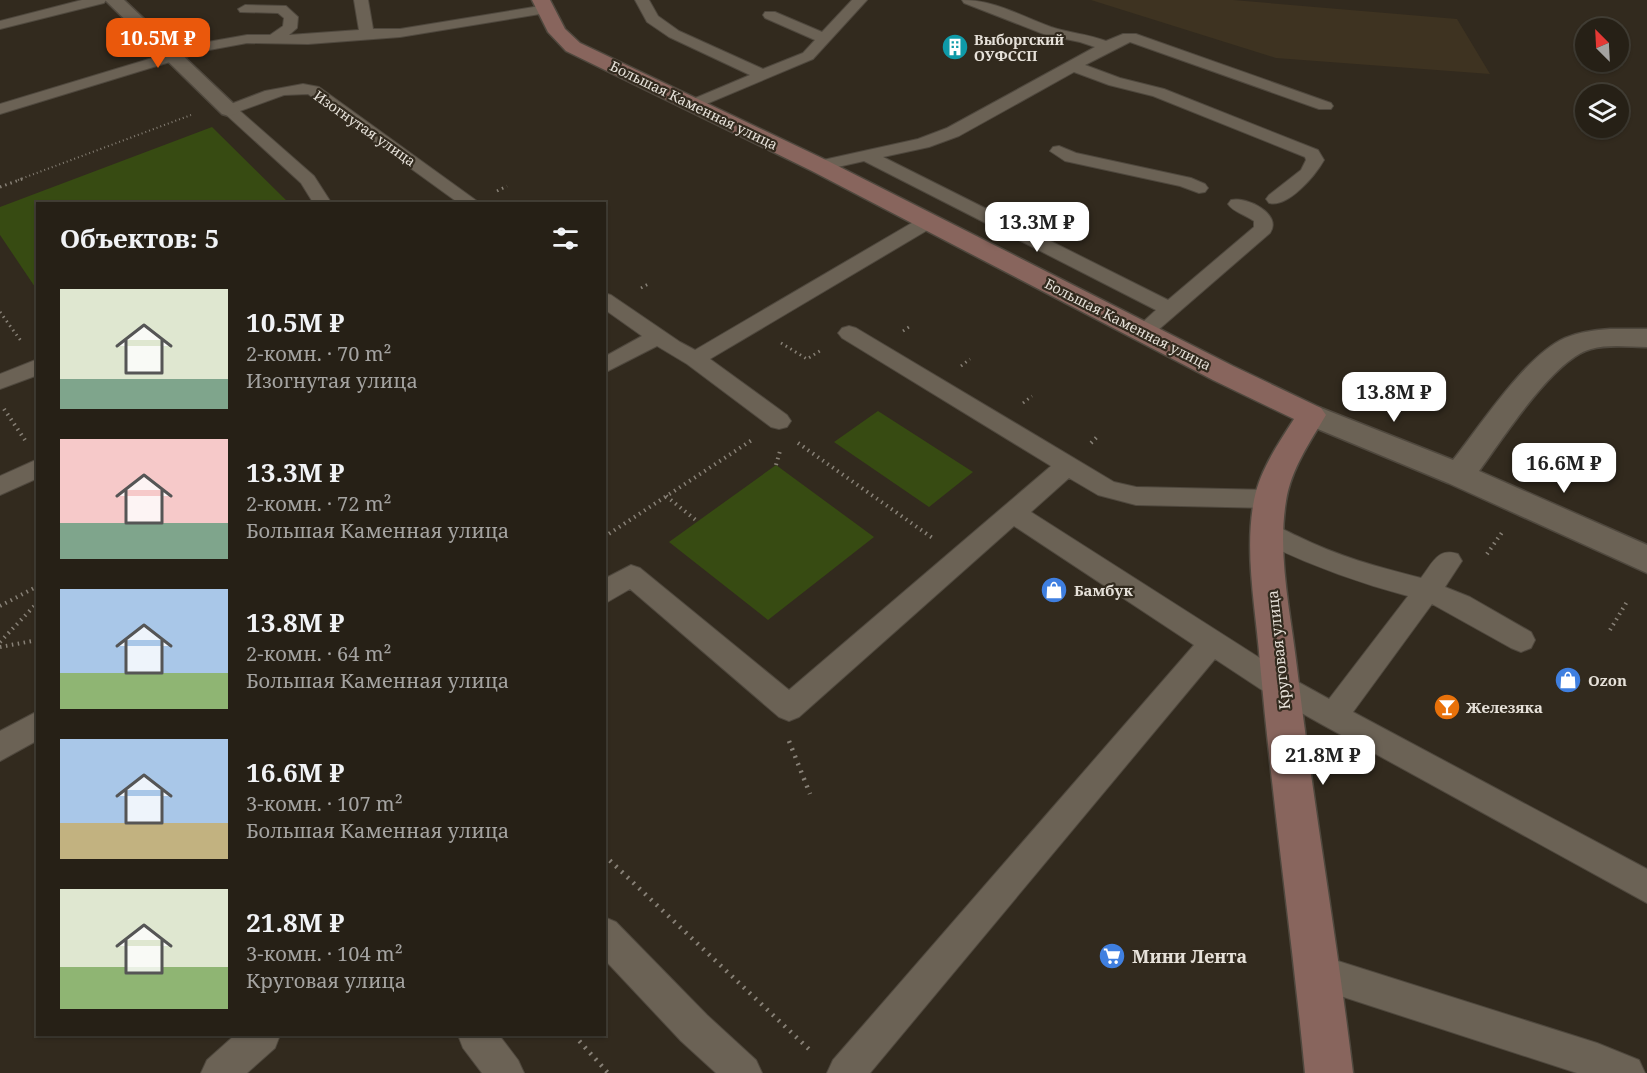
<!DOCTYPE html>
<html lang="ru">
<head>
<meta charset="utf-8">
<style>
	:root { --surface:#262016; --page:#322d23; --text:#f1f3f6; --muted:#a4a3a1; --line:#423e35; --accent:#ea580c }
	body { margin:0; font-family:"Noto Serif",serif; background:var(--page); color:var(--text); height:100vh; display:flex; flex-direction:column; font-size:22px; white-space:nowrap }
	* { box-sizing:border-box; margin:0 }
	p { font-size:20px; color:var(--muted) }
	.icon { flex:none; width:33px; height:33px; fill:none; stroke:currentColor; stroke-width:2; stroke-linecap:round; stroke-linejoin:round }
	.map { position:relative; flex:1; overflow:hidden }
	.sheet { position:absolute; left:36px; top:202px; width:570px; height:834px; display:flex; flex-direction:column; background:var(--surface); border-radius:0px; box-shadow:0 2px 4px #0004,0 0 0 2px var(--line) }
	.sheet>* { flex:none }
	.needle { width:39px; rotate:336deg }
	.controls { position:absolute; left:1575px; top:18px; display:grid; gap:12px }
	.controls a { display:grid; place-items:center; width:54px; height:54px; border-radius:50%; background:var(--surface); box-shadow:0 2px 4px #0004,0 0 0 2px var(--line); font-size:30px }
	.price { position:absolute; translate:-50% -51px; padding:0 14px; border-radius:12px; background:#fff; color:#222; font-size:20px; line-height:39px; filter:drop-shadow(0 2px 3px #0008) }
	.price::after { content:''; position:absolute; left:50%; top:36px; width:18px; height:14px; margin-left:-9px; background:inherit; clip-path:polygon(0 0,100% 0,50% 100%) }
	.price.current { background:var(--accent); color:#fff }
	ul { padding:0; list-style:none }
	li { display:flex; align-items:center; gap:18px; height:150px; padding:0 24px }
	li span { display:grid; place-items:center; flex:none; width:168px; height:120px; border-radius:0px; color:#555 }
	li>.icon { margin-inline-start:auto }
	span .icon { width:72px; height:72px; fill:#fffc; stroke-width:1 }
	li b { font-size:26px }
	h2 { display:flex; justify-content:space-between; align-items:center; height:72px; padding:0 24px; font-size:26px }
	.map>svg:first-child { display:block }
	.built { fill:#3e3321 }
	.green { fill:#374b12 }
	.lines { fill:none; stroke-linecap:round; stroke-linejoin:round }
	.lane-casing { stroke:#4f483e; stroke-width:2 }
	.street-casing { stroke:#4f483e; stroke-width:3 }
	.secondary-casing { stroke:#4f483e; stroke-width:3 }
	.path-far3 { stroke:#878076; stroke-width:2; stroke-dasharray:1 3; stroke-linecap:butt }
	.path-far2 { stroke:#878076; stroke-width:3; stroke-dasharray:1.5 4; stroke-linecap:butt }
	.path-far1 { stroke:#878076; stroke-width:4; stroke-dasharray:1.5 4.5; stroke-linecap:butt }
	.path { stroke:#878076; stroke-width:4.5; stroke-dasharray:2 6; stroke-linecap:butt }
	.lane { fill:#6b6255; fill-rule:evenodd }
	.street { fill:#6b6255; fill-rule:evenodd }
	.secondary { fill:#88655d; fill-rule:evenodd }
	.labels { text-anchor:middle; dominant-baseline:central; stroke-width:4.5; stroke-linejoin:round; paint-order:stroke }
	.far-poi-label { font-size:14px; font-weight:bold; fill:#e6e1d9; stroke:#322a1e; text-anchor:start }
	.far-street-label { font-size:14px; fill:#e6e1d9; stroke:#322a1e }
	.poi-label { font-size:15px; font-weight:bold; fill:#e6e1d9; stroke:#322a1e; text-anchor:start }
	.street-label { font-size:15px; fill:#e6e1d9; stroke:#322a1e }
	.near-poi-label { font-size:18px; font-weight:bold; fill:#e6e1d9; stroke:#322a1e; text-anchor:start }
</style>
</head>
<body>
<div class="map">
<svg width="1647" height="1073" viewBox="0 0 1647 1073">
	<rect width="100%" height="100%" fill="#322a1e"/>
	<path class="built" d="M 1091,0 L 1233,0 L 1457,19 L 1490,74 L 1276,58 Z"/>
	<path class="green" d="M 212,127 L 290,204 L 38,204 L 37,290 L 0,235 L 0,207 Z
		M 878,411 L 973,472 L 929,507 L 834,442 Z
		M 776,465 L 874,537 L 768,620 L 669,542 Z"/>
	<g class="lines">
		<defs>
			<path id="lane" d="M 82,0 L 106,0 L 104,3 L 0,29 L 0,21 Z
				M 354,0 L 368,0 L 373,29 L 400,29 L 546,5 L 553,9 L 546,13 L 400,37 L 308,44 L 247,43 L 209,50 L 0,114 L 0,104 L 202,43 L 247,35 L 270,35 L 283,26 L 284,18 L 278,13 L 240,12 L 238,9 L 245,5 L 286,6 L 298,17 L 297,28 L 289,35 L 359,30 Z
				M 635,0 L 649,0 L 658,16 L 679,31 L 763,69 L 803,53 L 815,40 L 765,18 L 763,15 L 765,12 L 775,12 L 822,32 L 852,0 L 867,0 L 813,59 L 692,110 L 684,105 L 686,102 L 750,75 L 669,37 L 647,22 Z
				M 962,0 C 994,0 1021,16 1051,27 C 1069,33 1088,34 1106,41 L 1123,34 L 1136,34 L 1331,103 L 1333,106 L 1331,109 L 1319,109 L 1130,42 L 1085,65 L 1120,78 L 1164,89 L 1318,150 L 1324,160 C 1315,176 1288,208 1269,203 L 1266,199 L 1269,195 L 1301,170 L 1306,160 L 1305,157 L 1153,96 L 1109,85 L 1074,72 L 959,136 L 929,147 L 883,157 L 1168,300 L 1254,227 L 1254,221 C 1246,215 1233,212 1228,204 L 1231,200 C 1246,196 1283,214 1270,233 L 1150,337 L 1143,339 L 1136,337 L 1132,332 L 1156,310 L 864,161 L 820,171 L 814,170 L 811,166 L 814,162 L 918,139 L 947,128 L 1095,47 L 1080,42 L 1046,35 L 964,3 Z
				M 303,84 L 319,87 L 481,204 L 460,204 L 308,94 L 284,95 L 240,111 L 314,176 L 332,204 L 314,204 L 301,183 L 221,110 L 223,107 L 265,91 Z
				M 1059,146 L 1076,153 L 1191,178 L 1205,184 L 1208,188 L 1205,192 L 1199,193 L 1180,186 L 1065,161 L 1050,151 L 1053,147 Z
				M 929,215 L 936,217 L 938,221 L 936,225 L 710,359 L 787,415 L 791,421 L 787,427 L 779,429 L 771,427 L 687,364 L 657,346 L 604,373 L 604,357 L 642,336 L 604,309 L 604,293 L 611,295 L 680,342 L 695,350 L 922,217 Z
				M 849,326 L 856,328 L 1114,482 L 1136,487 L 1270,490 L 1279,493 L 1282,499 L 1279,505 L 1270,508 L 1136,505 L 1098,495 L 1069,478 L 1031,512 L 1291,678 L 1329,699 L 1408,596 C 1355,582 1307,564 1258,540 L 1254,533 L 1258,526 C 1273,522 1284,530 1297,536 C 1337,556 1378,567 1421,578 C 1432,564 1438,547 1458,554 L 1462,561 L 1445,587 L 1470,597 L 1531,632 L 1535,640 L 1531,648 L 1521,652 L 1511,648 L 1432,604 L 1353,712 L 1647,869 L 1647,903 L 1323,725 L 1271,696 L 1215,659 L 870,1073 L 827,1073 L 833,1060 L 1194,645 L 1014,526 L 799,717 L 789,721 L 779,717 L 630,589 L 604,604 L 604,579 L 631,565 L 640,568 L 789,690 L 1051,466 L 842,338 L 838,333 L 842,328 Z
				M 38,359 L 38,375 L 0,389 L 0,374 Z
				M 38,459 L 38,478 L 0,495 L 0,476 Z
				M 38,711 L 38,740 L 0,761 L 0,731 Z
				M 604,917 L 616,922 L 707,1015 L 756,1060 L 762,1073 L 716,1073 L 681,1041 L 604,959 Z
				M 1319,955 L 1597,1043 L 1639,1060 L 1645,1073 L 1577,1073 L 1319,989 L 1307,984 L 1302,972 L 1307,960 Z
				M 235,1035 L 280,1035 L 275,1048 L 247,1073 L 201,1073 L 207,1060 Z
				M 458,1035 L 499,1035 L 518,1060 L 524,1073 L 482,1073 L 463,1048 Z"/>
			<path id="street" d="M 105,0 L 124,0 L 236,106 L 240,110 L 236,114 L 229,116 L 222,114 Z
				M 1610,329 L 1647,329 L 1647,347 C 1629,347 1609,344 1591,349 C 1554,358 1502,440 1479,471 L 1647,545 L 1647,573 L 1448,483 L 1301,422 L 1296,415 L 1301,408 L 1311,405 L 1321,408 L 1453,460 C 1481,425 1525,356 1565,338 C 1579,332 1595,330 1610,329 Z"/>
			<path id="secondary" d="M 532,0 L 550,0 L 565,29 L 580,43 L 828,161 L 1233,366 L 1321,408 L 1326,415 C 1310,442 1291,469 1286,501 C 1277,556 1291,614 1297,668 C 1313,803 1337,938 1353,1073 L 1305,1073 C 1292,936 1272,800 1260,663 C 1256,610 1244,553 1254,500 C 1260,470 1278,444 1294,419 L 1213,380 L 812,171 L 566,51 L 548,32 Z"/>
		</defs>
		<use href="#lane" class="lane-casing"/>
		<use href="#street" class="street-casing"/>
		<use href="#secondary" class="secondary-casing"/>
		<path class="path-far3" d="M 18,180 L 191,115"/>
		<path class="path-far2" d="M 0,187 L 22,179
			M 497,191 L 507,186
			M 641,288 L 650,283
			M 0,312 L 21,341
			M 903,331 L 912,325
			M 781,343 L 807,359 L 823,349
			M 961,366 L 970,359
			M 1023,403 L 1032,396"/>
		<path class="path-far1" d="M 4,409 L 25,440
			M 798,443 L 934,539
			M 1091,443 L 1099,435
			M 776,465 L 780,451
			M 666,496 L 697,521
			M 604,537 L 752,440
			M 1487,554 L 1503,531
			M 0,606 L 38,586
			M 1610,630 L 1628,600
			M 0,642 L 38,602
			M 0,647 L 38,640"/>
		<path class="path" d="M 789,741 L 810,794
			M 604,855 L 813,1053
			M 574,1035 L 608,1073"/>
		<use href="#lane" class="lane"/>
		<use href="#street" class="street"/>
		<use href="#secondary" class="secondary"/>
	</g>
	<defs>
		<symbol id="building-disc" viewBox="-11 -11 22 22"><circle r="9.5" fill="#0f9aa8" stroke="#322a1e"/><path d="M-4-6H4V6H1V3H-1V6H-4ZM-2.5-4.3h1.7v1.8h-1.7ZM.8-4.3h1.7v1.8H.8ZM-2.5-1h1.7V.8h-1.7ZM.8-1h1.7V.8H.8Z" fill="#fff"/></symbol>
		<symbol id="shop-disc" viewBox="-11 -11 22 22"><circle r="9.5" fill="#3f7fe0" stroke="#322a1e"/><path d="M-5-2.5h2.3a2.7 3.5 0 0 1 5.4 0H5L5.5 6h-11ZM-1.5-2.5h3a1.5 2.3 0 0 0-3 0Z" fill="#fff"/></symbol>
		<symbol id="bar-disc" viewBox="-11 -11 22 22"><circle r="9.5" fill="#e8710a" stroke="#322a1e"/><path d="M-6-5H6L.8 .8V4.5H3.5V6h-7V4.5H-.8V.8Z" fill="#fff"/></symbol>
		<symbol id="supermarket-disc" viewBox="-11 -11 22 22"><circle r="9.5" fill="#3f7fe0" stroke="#322a1e"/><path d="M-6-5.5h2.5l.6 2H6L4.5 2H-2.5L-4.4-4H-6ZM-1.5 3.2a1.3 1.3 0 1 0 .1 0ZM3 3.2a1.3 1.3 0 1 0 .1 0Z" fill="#fff"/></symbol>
	</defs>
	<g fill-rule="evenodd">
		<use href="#building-disc" x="940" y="32" width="30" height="30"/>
		<use href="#shop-disc" x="1039" y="575" width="30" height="30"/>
		<use href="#shop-disc" x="1553" y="665" width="30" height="30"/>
		<use href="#bar-disc" x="1432" y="692" width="30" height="30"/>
		<use href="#supermarket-disc" x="1097" y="941" width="30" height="30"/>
	</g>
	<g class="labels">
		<g class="far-poi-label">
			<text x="974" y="39">Выборгский<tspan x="974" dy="16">ОУФССП</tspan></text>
		</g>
		<g class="far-street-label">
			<text transform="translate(694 105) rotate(26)">Большая Каменная улица</text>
			<text transform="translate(365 128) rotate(35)">Изогнутая улица</text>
			<text transform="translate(1128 324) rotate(27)">Большая Каменная улица</text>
		</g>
		<g class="poi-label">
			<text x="1074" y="590">Бамбук</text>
			<text x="1588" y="680">Ozon</text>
			<text x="1466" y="707">Железяка</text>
		</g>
		<g class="street-label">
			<text transform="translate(1278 650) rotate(-96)">Круговая улица</text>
		</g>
		<g class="near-poi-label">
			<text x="1132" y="956">Мини Лента</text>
		</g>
	</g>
</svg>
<div class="controls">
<a><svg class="needle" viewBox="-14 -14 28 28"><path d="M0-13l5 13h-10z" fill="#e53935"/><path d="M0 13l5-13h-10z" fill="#a4a3a1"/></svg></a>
<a><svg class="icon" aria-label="layers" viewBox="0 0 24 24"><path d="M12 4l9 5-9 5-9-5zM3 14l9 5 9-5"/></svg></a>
</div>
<b class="price current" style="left:158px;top:69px">10.5M ₽</b>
<b class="price" style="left:1037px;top:253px">13.3M ₽</b>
<b class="price" style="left:1394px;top:423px">13.8M ₽</b>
<b class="price" style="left:1564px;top:494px">16.6M ₽</b>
<b class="price" style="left:1323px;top:786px">21.8M ₽</b>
<section class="sheet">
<h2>Объектов: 5<svg class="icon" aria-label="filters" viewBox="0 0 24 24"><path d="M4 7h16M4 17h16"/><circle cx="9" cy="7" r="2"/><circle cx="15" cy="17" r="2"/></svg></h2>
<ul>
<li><span style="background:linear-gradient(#dfe7d0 75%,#7fa58c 0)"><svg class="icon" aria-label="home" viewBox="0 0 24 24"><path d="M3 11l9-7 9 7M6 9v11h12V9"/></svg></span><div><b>10.5M ₽</b><p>2-комн. · 70 m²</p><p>Изогнутая улица</p></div></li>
<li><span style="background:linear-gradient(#f6c9c9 70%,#7fa58c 0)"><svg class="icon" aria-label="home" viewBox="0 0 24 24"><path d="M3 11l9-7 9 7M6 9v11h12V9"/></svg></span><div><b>13.3M ₽</b><p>2-комн. · 72 m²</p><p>Большая Каменная улица</p></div></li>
<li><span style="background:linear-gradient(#a9c7e8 70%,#8fb573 0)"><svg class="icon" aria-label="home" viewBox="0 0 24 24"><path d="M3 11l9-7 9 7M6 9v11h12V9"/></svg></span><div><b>13.8M ₽</b><p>2-комн. · 64 m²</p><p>Большая Каменная улица</p></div></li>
<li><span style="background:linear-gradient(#a9c7e8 70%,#c2b280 0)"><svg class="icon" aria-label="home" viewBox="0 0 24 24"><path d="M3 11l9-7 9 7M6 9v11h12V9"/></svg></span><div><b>16.6M ₽</b><p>3-комн. · 107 m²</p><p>Большая Каменная улица</p></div></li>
<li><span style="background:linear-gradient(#dfe7d0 65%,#8fb573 0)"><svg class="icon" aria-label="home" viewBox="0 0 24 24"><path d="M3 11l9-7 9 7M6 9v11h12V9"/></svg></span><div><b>21.8M ₽</b><p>3-комн. · 104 m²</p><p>Круговая улица</p></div></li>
</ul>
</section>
</div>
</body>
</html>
